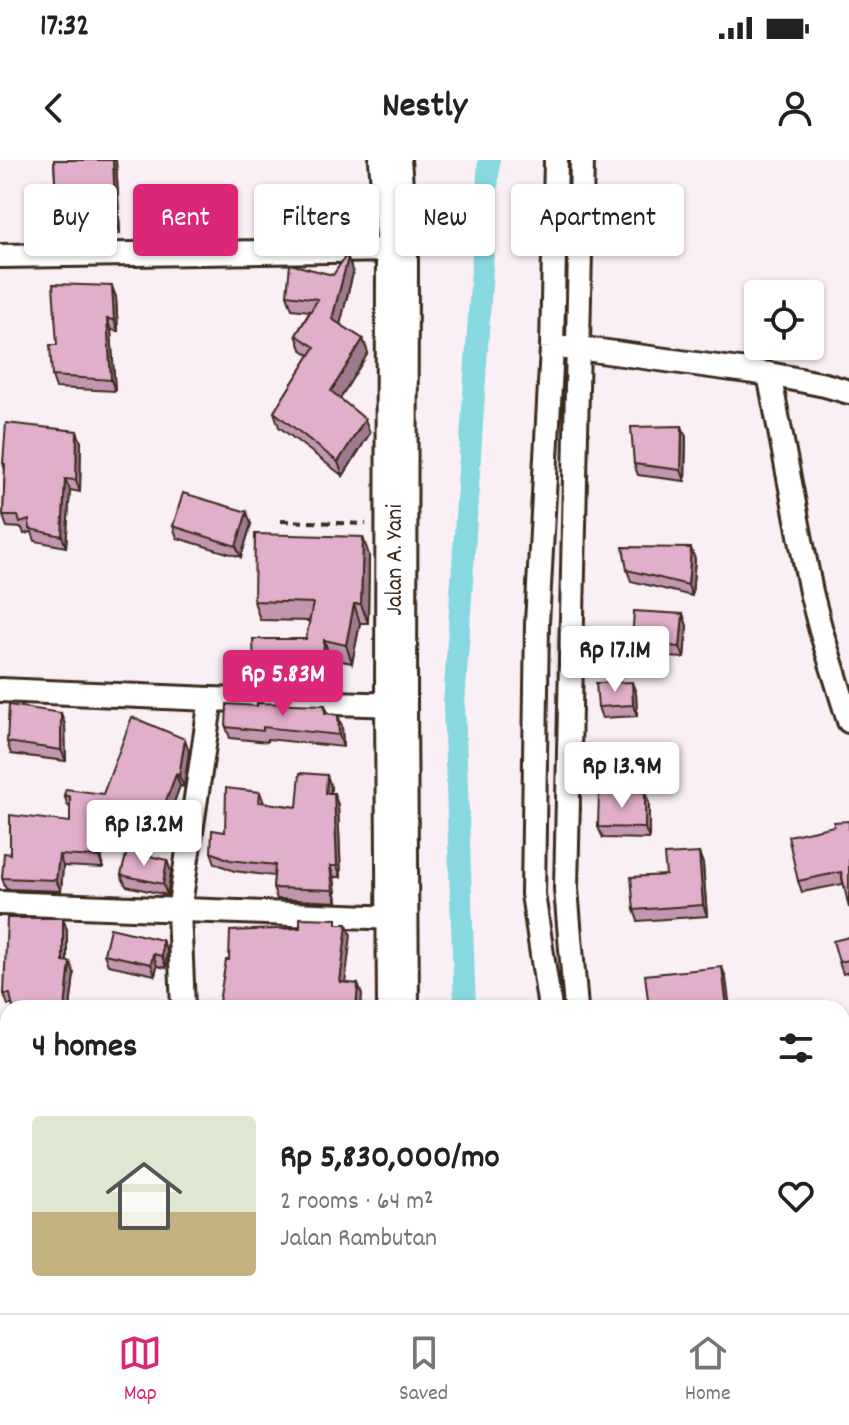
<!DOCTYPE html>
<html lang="en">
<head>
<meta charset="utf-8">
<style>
	:root { --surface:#fff; --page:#f2f2f2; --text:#222; --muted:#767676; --line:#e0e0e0; --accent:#db2777 }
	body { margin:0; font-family:Dekko,sans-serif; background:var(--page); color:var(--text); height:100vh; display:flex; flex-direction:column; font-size:30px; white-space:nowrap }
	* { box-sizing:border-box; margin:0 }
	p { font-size:26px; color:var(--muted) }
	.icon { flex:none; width:44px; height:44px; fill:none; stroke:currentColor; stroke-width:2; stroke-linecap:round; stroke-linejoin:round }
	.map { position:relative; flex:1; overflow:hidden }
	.drawer { position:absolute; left:0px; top:840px; width:850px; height:314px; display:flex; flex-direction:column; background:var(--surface); border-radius:24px 24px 0 0; box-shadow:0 2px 6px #0004 }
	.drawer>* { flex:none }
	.hud { position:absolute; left:24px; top:24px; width:802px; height:72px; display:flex; gap:16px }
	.tools { position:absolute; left:744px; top:120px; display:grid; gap:16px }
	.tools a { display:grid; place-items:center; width:80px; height:80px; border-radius:8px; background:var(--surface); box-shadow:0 2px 6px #0004; font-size:40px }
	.price { position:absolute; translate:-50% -68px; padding:0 18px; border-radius:8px; background:#fff; color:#222; font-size:26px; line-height:52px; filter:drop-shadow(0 2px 4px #0008) }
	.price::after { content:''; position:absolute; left:50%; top:48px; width:24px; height:18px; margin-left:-12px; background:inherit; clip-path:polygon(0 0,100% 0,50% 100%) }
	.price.selected { background:var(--accent); color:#fff }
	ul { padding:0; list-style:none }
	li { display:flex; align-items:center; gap:24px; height:200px; padding:0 32px }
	li span { display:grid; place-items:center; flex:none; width:224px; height:160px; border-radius:8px; color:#555 }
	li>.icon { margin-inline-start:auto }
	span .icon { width:96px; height:96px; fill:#fffc; stroke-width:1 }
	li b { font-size:34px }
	h2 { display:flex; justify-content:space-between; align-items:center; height:96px; padding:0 32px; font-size:34px }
	.pill { padding:0 28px; border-radius:8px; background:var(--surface); box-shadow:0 2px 6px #0004; font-size:28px; line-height:72px }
	.pill.selected { background:var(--accent); color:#fff }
	.status { display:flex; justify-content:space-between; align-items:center; height:56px; padding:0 40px; background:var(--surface); direction:ltr }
	.status svg { height:22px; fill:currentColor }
	header { display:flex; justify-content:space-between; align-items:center; height:104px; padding:0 32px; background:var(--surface); font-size:36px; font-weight:800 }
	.menu { display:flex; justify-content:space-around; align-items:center; height:112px; border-top:2px solid var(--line); background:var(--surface); font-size:22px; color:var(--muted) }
	.menu a { display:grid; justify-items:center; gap:4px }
	.menu .selected { color:var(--accent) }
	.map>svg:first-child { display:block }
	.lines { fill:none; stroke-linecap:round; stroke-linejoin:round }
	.canal { stroke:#87d8df; stroke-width:22 }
	.street-casing { stroke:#3b2a1e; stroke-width:28 }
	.highway-casing { stroke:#3b2a1e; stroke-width:46 }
	.path { stroke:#3b2a1e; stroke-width:4; stroke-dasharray:8 6; stroke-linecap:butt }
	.street { stroke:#fff; stroke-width:22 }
	.highway { stroke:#fff; stroke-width:40 }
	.wall { fill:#c296af; stroke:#3b2a1e; stroke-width:2 }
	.shaded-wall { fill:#9e7a8e; stroke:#3b2a1e; stroke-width:2 }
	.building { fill:#e1aecb; stroke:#3b2a1e; stroke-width:2 }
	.labels { text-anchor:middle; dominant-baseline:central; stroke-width:6; stroke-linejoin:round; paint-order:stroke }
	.street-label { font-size:24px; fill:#3b2a1e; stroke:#fff }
</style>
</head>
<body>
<div class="status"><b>17:32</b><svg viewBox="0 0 49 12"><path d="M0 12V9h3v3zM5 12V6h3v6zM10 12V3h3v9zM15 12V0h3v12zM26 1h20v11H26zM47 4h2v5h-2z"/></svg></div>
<header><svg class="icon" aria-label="back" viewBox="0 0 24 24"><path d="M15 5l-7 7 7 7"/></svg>Nestly<svg class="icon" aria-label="person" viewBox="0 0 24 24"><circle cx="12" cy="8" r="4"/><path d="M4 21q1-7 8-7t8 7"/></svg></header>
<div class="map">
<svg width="849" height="1153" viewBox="0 0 849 1153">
	<rect width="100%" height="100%" fill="#f9eff5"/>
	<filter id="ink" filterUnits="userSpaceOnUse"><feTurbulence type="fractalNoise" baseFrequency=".0125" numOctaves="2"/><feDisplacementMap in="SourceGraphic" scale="16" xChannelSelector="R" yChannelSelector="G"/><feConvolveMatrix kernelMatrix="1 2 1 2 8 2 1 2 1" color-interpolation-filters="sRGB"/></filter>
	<g filter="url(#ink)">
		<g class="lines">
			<path class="canal" d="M 465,848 L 454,545 L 489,0
				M 508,1146 L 509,1153"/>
			<defs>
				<path id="street" d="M 0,96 L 397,90
					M 565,188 L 578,188 L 769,214 L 825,225 L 849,232
					M 769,214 L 811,432 L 821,471 L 849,561
					M 0,530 L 211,539 L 396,545
					M 0,743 L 397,758
					M 183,848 L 179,751 L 211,539
					M 550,848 L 533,734 L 537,463 L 552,188 L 556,0
					M 576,848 L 566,729 L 582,0
					M 0,957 L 8,957
					M 202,1146 L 203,1153
					M 602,1146 L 603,1153
					M 626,1146 L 627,1153"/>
				<path id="highway" d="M 390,0 L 397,90 L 396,545 L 398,848
					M 416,1146 L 416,1153"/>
			</defs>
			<use href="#street" class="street-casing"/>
			<use href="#highway" class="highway-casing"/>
			<path class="path" d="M 281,361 L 366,364"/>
			<use href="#street" class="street"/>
			<use href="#highway" class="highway"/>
		</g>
		<path class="wall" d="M 54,0 L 116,0 L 120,74 L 61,71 L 57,59 Z
			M 353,113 L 340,164 L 363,179 L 368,193 L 340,238 L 370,273 L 343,316 L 279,267 L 274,252 L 310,195 L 301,189 L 296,175 L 310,151 L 292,149 L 287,135 L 333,115 Z
			M 116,137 L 118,171 L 111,170 L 115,231 L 56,228 L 52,216 L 57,185 Z
			M 686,277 L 685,321 L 638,315 L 634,304 Z
			M 81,282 L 80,332 L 70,330 L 66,387 L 35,381 L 32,372 L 24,374 L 22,368 L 7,367 L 3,356 L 5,310 L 3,303 Z
			M 251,364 L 241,397 L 177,378 L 173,366 Z
			M 369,395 L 368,463 L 360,463 L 352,503 L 331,499 L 330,529 L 261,527 L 254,508 L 306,479 L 310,461 L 260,460 L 254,441 Z
			M 695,399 L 692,436 L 631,421 L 627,410 Z
			M 683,454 L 687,466 L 684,498 L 636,495 L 632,483 Z
			M 636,533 L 637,556 L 602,558 L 598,547 Z
			M 325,545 L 328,553 L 342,566 L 343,587 L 267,579 L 267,582 L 230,578 L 226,567 L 257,546 Z
			M 61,553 L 65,565 L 66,601 L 11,594 L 7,582 Z
			M 189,591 L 184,627 L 180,626 L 159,682 L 97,657 L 103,708 L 63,706 L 61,731 L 6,729 L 2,718 L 10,694 L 70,662 L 70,647 L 68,646 L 64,635 L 103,634 Z
			M 331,627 L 331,633 L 338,645 L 341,717 L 334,717 L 337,742 L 277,739 L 273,728 L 274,716 L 234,711 L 215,703 L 211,692 L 225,672 L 260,632 L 264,643 L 297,647 Z
			M 649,643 L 649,679 L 603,678 L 598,667 Z
			M 834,666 L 843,724 L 802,732 L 798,721 Z
			M 699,693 L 703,704 L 707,756 L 638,761 L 634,750 L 666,715 Z
			M 167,700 L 171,712 L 167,735 L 126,726 L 121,715 Z
			M 67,770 L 67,802 L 70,802 L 74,814 L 70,848 L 13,848 L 13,845 L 8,845 L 4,834 Z
			M 849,777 L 849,812 L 843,814 L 839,802 Z
			M 162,780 L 167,791 L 166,808 L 157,806 L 155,815 L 108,805 L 104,794 Z
			M 134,1146 L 186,1146 L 185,1153 L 135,1153 Z
			M 671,1146 L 741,1146 L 733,1153 L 677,1153 Z"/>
		<path class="shaded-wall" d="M 113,0 L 116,0 L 120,74 L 116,63 Z
			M 348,98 L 353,113 L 338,173 L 332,159 Z
			M 112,126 L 116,137 L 118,171 L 114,160 Z
			M 107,159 L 111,170 L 115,231 L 111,220 Z
			M 363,179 L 368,193 L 336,245 L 331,231 Z
			M 365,259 L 370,273 L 343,316 L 338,302 Z
			M 682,266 L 686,277 L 685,321 L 681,310 Z
			M 77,271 L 81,282 L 80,332 L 76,320 Z
			M 65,319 L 70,330 L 66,387 L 62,376 Z
			M 247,352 L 251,364 L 241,397 L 236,386 Z
			M 363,377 L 369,395 L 368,463 L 361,444 Z
			M 691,388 L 695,399 L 692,436 L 688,425 Z
			M 354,444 L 360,463 L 352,503 L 346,485 Z
			M 683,454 L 687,466 L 684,498 L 680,487 Z
			M 324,480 L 331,499 L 330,529 L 323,510 Z
			M 632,522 L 636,533 L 637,556 L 633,545 Z
			M 61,553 L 65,565 L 66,601 L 61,590 Z
			M 338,555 L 342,566 L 343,587 L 339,575 Z
			M 185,579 L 189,591 L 184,627 L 179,616 Z
			M 176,614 L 180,626 L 159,682 L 155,670 Z
			M 327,615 L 331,627 L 330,644 L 326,633 Z
			M 645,632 L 649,643 L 649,679 L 645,668 Z
			M 334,633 L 338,645 L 341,717 L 337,706 Z
			M 92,646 L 97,657 L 103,708 L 99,697 Z
			M 699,693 L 703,704 L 707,756 L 703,745 Z
			M 59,695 L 63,706 L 61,731 L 56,720 Z
			M 167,700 L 171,712 L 167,735 L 163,724 Z
			M 330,706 L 334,717 L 337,742 L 333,730 Z
			M 63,758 L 67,770 L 67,813 L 63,801 Z
			M 347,764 L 351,775 L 344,833 L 340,822 Z
			M 162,780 L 167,791 L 166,808 L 162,796 Z
			M 153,794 L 157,806 L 155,815 L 151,804 Z
			M 70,802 L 74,814 L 70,848 L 65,848 Z
			M 722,807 L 726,818 L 730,848 L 727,848 Z
			M 358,824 L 362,835 L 361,848 L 356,848 Z
			M 849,936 L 849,952 L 842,958 L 842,942 Z
			M 849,1060 L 849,1075 L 842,1080 L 842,1065 Z
			M 180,1146 L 186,1146 L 185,1153 L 179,1153 Z
			M 723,1146 L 741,1146 L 733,1153 L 715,1153 Z"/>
		<path class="building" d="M 54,0 L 113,0 L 116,63 L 57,59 Z
			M 345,97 L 348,98 L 332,159 L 363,179 L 331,231 L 365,259 L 338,302 L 274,252 L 315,187 L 296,175 L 318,139 L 287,135 L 290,104 L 333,115 Z
			M 53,124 L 112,126 L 114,160 L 107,159 L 111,220 L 52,216 L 50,185 L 57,185 Z
			M 6,263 L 77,271 L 76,320 L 65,319 L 62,376 L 30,369 L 29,360 L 20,363 L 18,356 L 3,356 L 5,304 L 3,303 Z
			M 682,266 L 681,310 L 634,304 L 631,267 Z
			M 183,333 L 247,352 L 236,386 L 173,366 Z
			M 255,374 L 363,377 L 361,444 L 354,444 L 346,485 L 324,480 L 323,510 L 254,508 L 253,479 L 306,479 L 313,443 L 254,441 Z
			M 623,387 L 691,388 L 688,425 L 627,410 Z
			M 634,451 L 683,454 L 680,487 L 632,483 Z
			M 632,522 L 633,545 L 598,547 L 596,523 Z
			M 257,543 L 325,545 L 325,553 L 338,555 L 339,575 L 263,567 L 263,571 L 226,567 L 227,544 L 257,546 Z
			M 9,545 L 61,553 L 61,590 L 7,582 Z
			M 132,557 L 185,579 L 179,616 L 176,614 L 155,670 L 92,646 L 99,697 L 59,695 L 56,720 L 2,718 L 4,693 L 10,694 L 10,655 L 70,662 L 70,637 L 64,635 L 66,629 L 103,634 Z
			M 300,613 L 327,615 L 326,633 L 334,633 L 337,706 L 330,706 L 333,730 L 273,728 L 275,705 L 230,700 L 211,692 L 212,670 L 225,672 L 226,628 L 260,632 L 259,642 L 297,647 Z
			M 599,631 L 645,632 L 645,668 L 598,667 Z
			M 849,661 L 849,748 L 841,712 L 798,721 L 788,676 L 834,666 L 834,662 Z
			M 127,691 L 167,700 L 163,724 L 121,715 Z
			M 699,693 L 703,745 L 634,750 L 631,717 L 666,715 L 664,695 Z
			M 7,758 L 63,758 L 63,801 L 70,802 L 65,848 L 13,848 L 10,834 L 4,834 Z
			M 300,758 L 337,759 L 337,764 L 347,764 L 340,822 L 358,824 L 356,848 L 218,848 L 226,800 L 229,800 L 230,771 L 300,768 Z
			M 110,768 L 162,780 L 162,796 L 153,794 L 151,804 L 104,794 Z
			M 849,777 L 849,800 L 839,802 L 833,781 Z
			M 722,807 L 727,848 L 649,848 L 645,815 Z
			M 849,906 L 849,936 L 842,942 L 842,911 Z
			M 849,1015 L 849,1060 L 842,1065 L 842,1019 Z
			M 842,1142 L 849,1153 L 800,1153 L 796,1146 L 842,1146 Z
			M 53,1146 L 77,1146 L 81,1147 L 79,1153 L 52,1153 Z
			M 134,1146 L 180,1146 L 179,1153 L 167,1153 L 134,1149 Z
			M 236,1146 L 379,1146 L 380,1153 L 235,1153 Z
			M 676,1146 L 723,1146 L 715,1153 L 682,1153 Z"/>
	</g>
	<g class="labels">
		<g class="street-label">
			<text transform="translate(396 400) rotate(-90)">Jalan A. Yani</text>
		</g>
	</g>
</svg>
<div class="tools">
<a><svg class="icon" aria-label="locate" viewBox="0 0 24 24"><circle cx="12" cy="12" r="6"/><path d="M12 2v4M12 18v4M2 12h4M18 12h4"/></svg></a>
</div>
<b class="price" style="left:615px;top:534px">Rp 17.1M</b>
<b class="price selected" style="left:283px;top:558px">Rp 5.83M</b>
<b class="price" style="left:622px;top:650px">Rp 13.9M</b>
<b class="price" style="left:144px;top:708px">Rp 13.2M</b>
<div class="hud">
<a class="pill">Buy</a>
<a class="pill selected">Rent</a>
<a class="pill">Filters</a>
<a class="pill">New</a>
<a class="pill">Apartment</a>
</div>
<section class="drawer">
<h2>4 homes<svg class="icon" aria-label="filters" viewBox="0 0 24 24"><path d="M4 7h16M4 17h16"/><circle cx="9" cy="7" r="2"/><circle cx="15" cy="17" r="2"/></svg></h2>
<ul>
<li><span style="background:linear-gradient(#dfe7d0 60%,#c2b280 0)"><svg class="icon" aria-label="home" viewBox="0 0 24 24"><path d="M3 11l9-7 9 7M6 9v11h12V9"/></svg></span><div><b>Rp 5,830,000/mo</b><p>2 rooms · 64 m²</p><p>Jalan Rambutan</p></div><svg class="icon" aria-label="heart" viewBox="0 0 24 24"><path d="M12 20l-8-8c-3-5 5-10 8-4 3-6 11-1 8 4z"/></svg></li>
</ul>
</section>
</div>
<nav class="menu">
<a class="selected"><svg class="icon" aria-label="map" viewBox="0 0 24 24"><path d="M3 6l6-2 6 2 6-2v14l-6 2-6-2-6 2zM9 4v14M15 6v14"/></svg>Map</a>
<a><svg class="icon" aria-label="saved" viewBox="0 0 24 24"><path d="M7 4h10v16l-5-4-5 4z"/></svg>Saved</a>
<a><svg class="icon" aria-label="home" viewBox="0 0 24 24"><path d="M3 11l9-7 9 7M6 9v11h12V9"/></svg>Home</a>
</nav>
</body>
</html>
